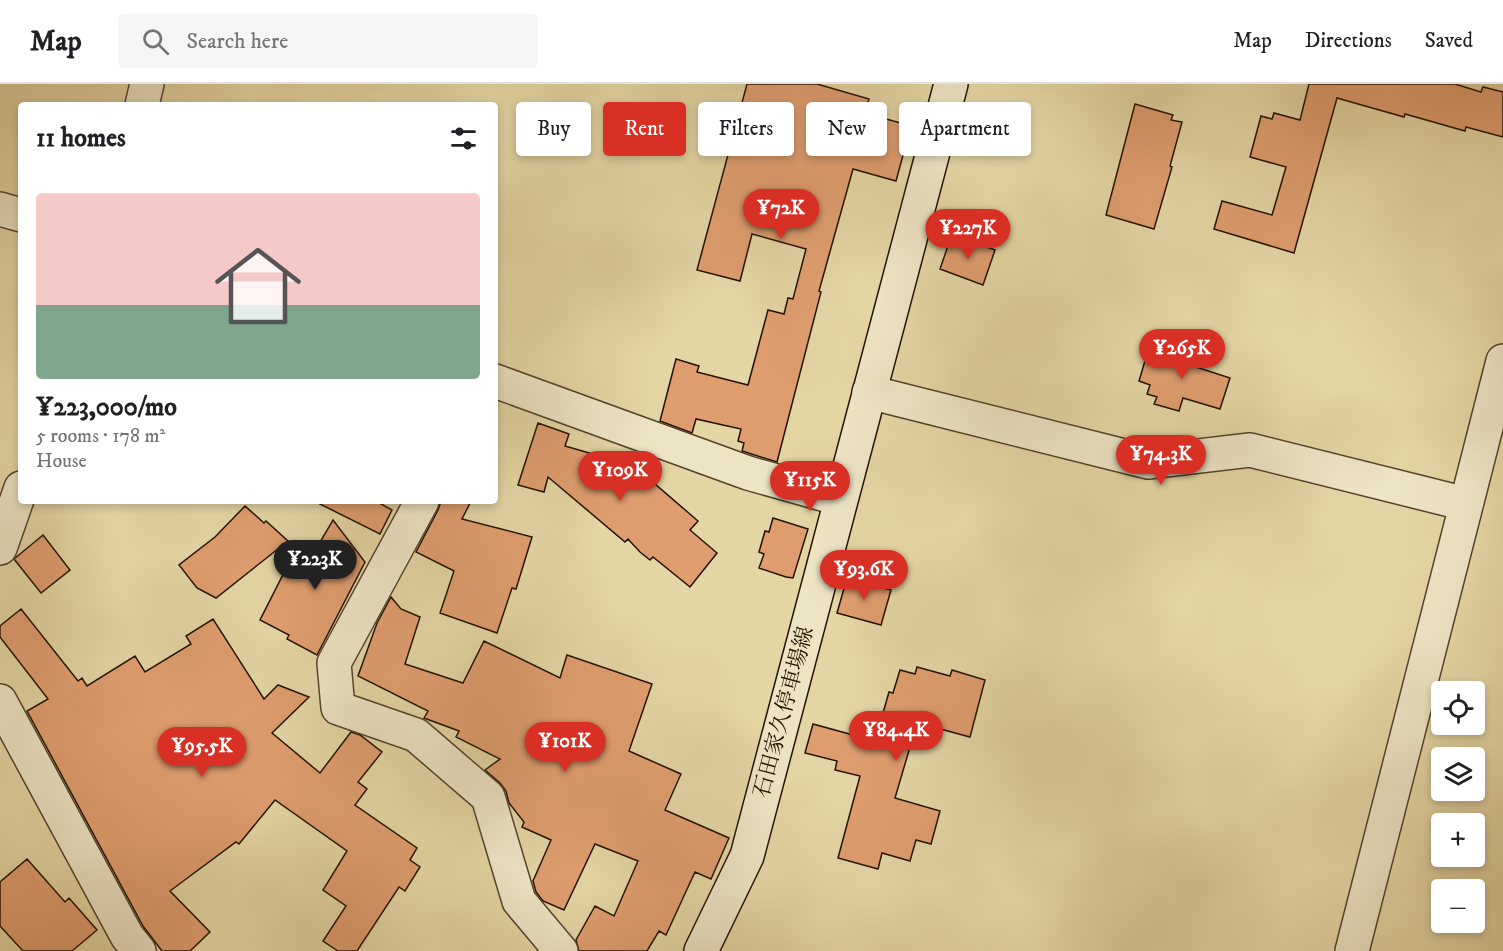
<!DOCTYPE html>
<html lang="en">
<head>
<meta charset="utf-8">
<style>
	:root { --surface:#fff; --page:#f6f6f6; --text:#202124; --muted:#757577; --line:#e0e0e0; --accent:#d93025 }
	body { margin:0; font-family:"IM FELL DW Pica","Noto Serif JP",serif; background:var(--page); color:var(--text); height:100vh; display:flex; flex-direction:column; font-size:22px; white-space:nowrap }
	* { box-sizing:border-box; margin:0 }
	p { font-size:20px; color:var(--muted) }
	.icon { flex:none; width:33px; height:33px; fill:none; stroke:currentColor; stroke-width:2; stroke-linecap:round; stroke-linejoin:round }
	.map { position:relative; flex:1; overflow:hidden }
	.drawer { position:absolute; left:18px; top:18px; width:480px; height:402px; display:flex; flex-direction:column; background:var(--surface); border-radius:6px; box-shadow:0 3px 9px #0003 }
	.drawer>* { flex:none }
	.banner { position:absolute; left:516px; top:18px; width:570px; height:54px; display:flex; gap:12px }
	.buttons { position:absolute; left:1431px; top:597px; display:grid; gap:12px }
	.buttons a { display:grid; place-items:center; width:54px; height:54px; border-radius:6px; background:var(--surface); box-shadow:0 3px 9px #0003; font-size:30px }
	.price { position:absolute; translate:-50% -51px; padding:0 14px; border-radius:21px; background:var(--accent); color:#fff; font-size:20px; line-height:39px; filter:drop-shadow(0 2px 3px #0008) }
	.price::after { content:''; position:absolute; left:50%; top:36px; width:18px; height:14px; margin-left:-9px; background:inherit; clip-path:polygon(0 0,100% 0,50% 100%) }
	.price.active { background:#222; color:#fff }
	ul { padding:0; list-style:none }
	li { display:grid; align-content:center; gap:12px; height:318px; padding:0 18px }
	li+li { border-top:2px solid var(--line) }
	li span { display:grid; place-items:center; height:186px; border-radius:6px; color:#555 }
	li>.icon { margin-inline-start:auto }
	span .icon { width:108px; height:108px; fill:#fffc; stroke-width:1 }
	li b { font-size:26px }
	h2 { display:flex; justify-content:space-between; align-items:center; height:72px; padding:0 18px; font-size:26px }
	.pill { padding:0 21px; border-radius:6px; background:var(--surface); box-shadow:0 3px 9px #0003; font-size:21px; line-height:54px }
	.pill.active { background:var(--accent); color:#fff }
	header { display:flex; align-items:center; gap:36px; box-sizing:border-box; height:84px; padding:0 30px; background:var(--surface); border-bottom:2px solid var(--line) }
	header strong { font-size:28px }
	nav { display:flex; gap:33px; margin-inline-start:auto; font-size:21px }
	.search { width:420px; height:54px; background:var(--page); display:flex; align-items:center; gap:15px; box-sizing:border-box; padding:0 21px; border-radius:6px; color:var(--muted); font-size:22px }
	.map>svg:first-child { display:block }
	.building { fill:#df9d6f; stroke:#241301; stroke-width:1.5 }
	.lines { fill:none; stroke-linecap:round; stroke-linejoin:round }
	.minor-casing { stroke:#54442a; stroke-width:36 }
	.secondary-casing { stroke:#241301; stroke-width:36 }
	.minor { stroke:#ede4c4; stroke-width:33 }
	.secondary { stroke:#ede4c4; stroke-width:33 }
	.labels { text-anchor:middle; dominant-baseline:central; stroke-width:6; stroke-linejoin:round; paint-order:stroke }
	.street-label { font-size:22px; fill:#241301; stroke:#ede4c4 }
</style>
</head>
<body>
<header>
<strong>Map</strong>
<div class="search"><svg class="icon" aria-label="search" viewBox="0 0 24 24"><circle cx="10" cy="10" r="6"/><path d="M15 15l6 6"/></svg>Search here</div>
<nav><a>Map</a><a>Directions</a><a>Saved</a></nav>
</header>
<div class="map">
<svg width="1503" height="867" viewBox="0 0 1503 867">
	<rect width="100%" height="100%" fill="#e4d5a4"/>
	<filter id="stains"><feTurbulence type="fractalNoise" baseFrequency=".00333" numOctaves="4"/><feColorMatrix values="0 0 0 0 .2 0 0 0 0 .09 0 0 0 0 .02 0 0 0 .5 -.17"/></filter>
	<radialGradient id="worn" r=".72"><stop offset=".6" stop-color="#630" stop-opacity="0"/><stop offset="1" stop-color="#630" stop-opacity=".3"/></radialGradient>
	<path class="building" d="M 747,0 L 817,0 L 869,15 L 865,29 L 911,42 L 896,97 L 853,85 L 819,207 L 821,208 L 777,378 L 742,367 L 744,359 L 738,357 L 741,345 L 696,335 L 692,349 L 660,337 L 676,275 L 699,282 L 697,288 L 748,301 L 768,226 L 784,230 L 788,214 L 793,215 L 806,165 L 752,150 L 740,197 L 697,186 Z
		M 1309,0 L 1455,0 L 1481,8 L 1483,3 L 1503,8 L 1503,53 L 1466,43 L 1465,47 L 1405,30 L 1404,33 L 1337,14 L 1294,169 L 1214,145 L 1222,117 L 1272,131 L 1286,83 L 1250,73 L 1261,32 L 1272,35 L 1274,29 L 1300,36 Z
		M 1135,20 L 1173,31 L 1171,36 L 1182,38 L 1170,82 L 1172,83 L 1154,145 L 1106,131 Z
		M 952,150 L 995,166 L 983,201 L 940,185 Z
		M 1172,262 L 1197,269 L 1193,282 L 1230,294 L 1220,325 L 1183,314 L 1179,327 L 1154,320 L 1157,313 L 1147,310 L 1150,301 L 1139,297 L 1147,270 L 1157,273 L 1159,265 L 1170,268 Z
		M 538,339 L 569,350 L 565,362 L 634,382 L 698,437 L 690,446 L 717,469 L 690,503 L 653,473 L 650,476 L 640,468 L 628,455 L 625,458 L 548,393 L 544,408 L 518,401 Z
		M 314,417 L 376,417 L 392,426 L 380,450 Z
		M 441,417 L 471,417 L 462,435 L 532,453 L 516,505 L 512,504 L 497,549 L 440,529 L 454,487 L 416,468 L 438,426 Z
		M 245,422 L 264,439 L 266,437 L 288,457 L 216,514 L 197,504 L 179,481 L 215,453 Z
		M 773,434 L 808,445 L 793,494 L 786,493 L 759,484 L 764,470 L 759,468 L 765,447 L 769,448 Z
		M 333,436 L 365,478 L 317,571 L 287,555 L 289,551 L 260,536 L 296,465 L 309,477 Z
		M 43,451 L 70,486 L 41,509 L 14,475 Z
		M 847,494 L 891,506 L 881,541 L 837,529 Z
		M 391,513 L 401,525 L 420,533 L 405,580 L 463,599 L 484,557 L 560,594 L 567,571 L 652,600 L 629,667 L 681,690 L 665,726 L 729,754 L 711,795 L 695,788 L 666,851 L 659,847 L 647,867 L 579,867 L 576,856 L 595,822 L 614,832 L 638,777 L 595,760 L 564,826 L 543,817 L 536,808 L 533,797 L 551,756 L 522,743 L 524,738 L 509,719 L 506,707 L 500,699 L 485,686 L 500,675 L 456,653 L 459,647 L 424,634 L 428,627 L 358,592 L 377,539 Z
		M 21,525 L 78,597 L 82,594 L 87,602 L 135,572 L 145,588 L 191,560 L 186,552 L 213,535 L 264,615 L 278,601 L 309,613 L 272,649 L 320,689 L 351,648 L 360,651 L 382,668 L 358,698 L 367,705 L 355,721 L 417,764 L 410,776 L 420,783 L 405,807 L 399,803 L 357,867 L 338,867 L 323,857 L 346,822 L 323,806 L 347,767 L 275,716 L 239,760 L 236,758 L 170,807 L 210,848 L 190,867 L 162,867 L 143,842 L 27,627 L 48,615 L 0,553 L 0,542 Z
		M 917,583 L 950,592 L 952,586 L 985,596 L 970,653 L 933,643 L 931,651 L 915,646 L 895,714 L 940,727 L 931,760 L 916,756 L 910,777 L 882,769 L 878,785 L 838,774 L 860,692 L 835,686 L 837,677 L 805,669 L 813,640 L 875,657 L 889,608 L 893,609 L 900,586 L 915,590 Z
		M 27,775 L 65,818 L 69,814 L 97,846 L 72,867 L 23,867 L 0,842 L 0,798 Z"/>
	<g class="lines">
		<defs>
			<path id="minor" d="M 142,21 L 147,0
				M 0,125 L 21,131
				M 495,297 L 748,389 L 840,415
				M 869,308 L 1148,378 L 1250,366 L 1466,420
				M 422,417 L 334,579 L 338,624 L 416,651 L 488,713 L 519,817 L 561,867
				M 0,464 L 21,404
				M 0,617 L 127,852 L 139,867
				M 1352,867 L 1503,277"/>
			<path id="secondary" d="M 701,867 L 747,772 L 951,0"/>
		</defs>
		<use href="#minor" class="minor-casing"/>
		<use href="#secondary" class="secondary-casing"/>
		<use href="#minor" class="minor"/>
		<use href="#secondary" class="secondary"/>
	</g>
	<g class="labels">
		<g class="street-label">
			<text transform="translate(784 628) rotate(-75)">石田家久停車場線</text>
		</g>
	</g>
	<rect width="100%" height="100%" filter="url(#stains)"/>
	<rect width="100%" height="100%" fill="url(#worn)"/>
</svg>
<div class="buttons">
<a><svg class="icon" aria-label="locate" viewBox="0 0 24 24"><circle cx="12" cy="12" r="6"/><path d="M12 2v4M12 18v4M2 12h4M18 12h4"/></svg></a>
<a><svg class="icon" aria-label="layers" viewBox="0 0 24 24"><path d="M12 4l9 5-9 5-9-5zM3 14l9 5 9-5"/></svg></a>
<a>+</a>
<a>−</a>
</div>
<b class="price" style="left:781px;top:156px">¥72K</b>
<b class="price" style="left:968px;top:176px">¥227K</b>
<b class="price" style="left:1182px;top:296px">¥265K</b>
<b class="price" style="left:1161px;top:402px">¥74.3K</b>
<b class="price" style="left:620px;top:418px">¥109K</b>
<b class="price" style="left:810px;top:428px">¥115K</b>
<b class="price active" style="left:315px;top:507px">¥223K</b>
<b class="price" style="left:864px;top:517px">¥93.6K</b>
<b class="price" style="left:896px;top:678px">¥84.4K</b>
<b class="price" style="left:565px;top:689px">¥101K</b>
<b class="price" style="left:202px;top:694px">¥95.5K</b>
<div class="banner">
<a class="pill">Buy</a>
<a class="pill active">Rent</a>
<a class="pill">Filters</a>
<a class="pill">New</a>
<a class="pill">Apartment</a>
</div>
<section class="drawer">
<h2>11 homes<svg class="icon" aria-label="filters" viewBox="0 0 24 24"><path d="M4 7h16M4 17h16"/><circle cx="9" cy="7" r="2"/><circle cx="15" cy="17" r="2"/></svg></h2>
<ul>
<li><span style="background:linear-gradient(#f6c9c9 60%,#7fa58c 0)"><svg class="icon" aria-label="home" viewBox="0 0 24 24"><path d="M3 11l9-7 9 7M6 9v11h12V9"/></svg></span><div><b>¥223,000/mo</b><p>5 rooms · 178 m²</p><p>House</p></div></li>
</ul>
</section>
</div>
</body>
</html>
